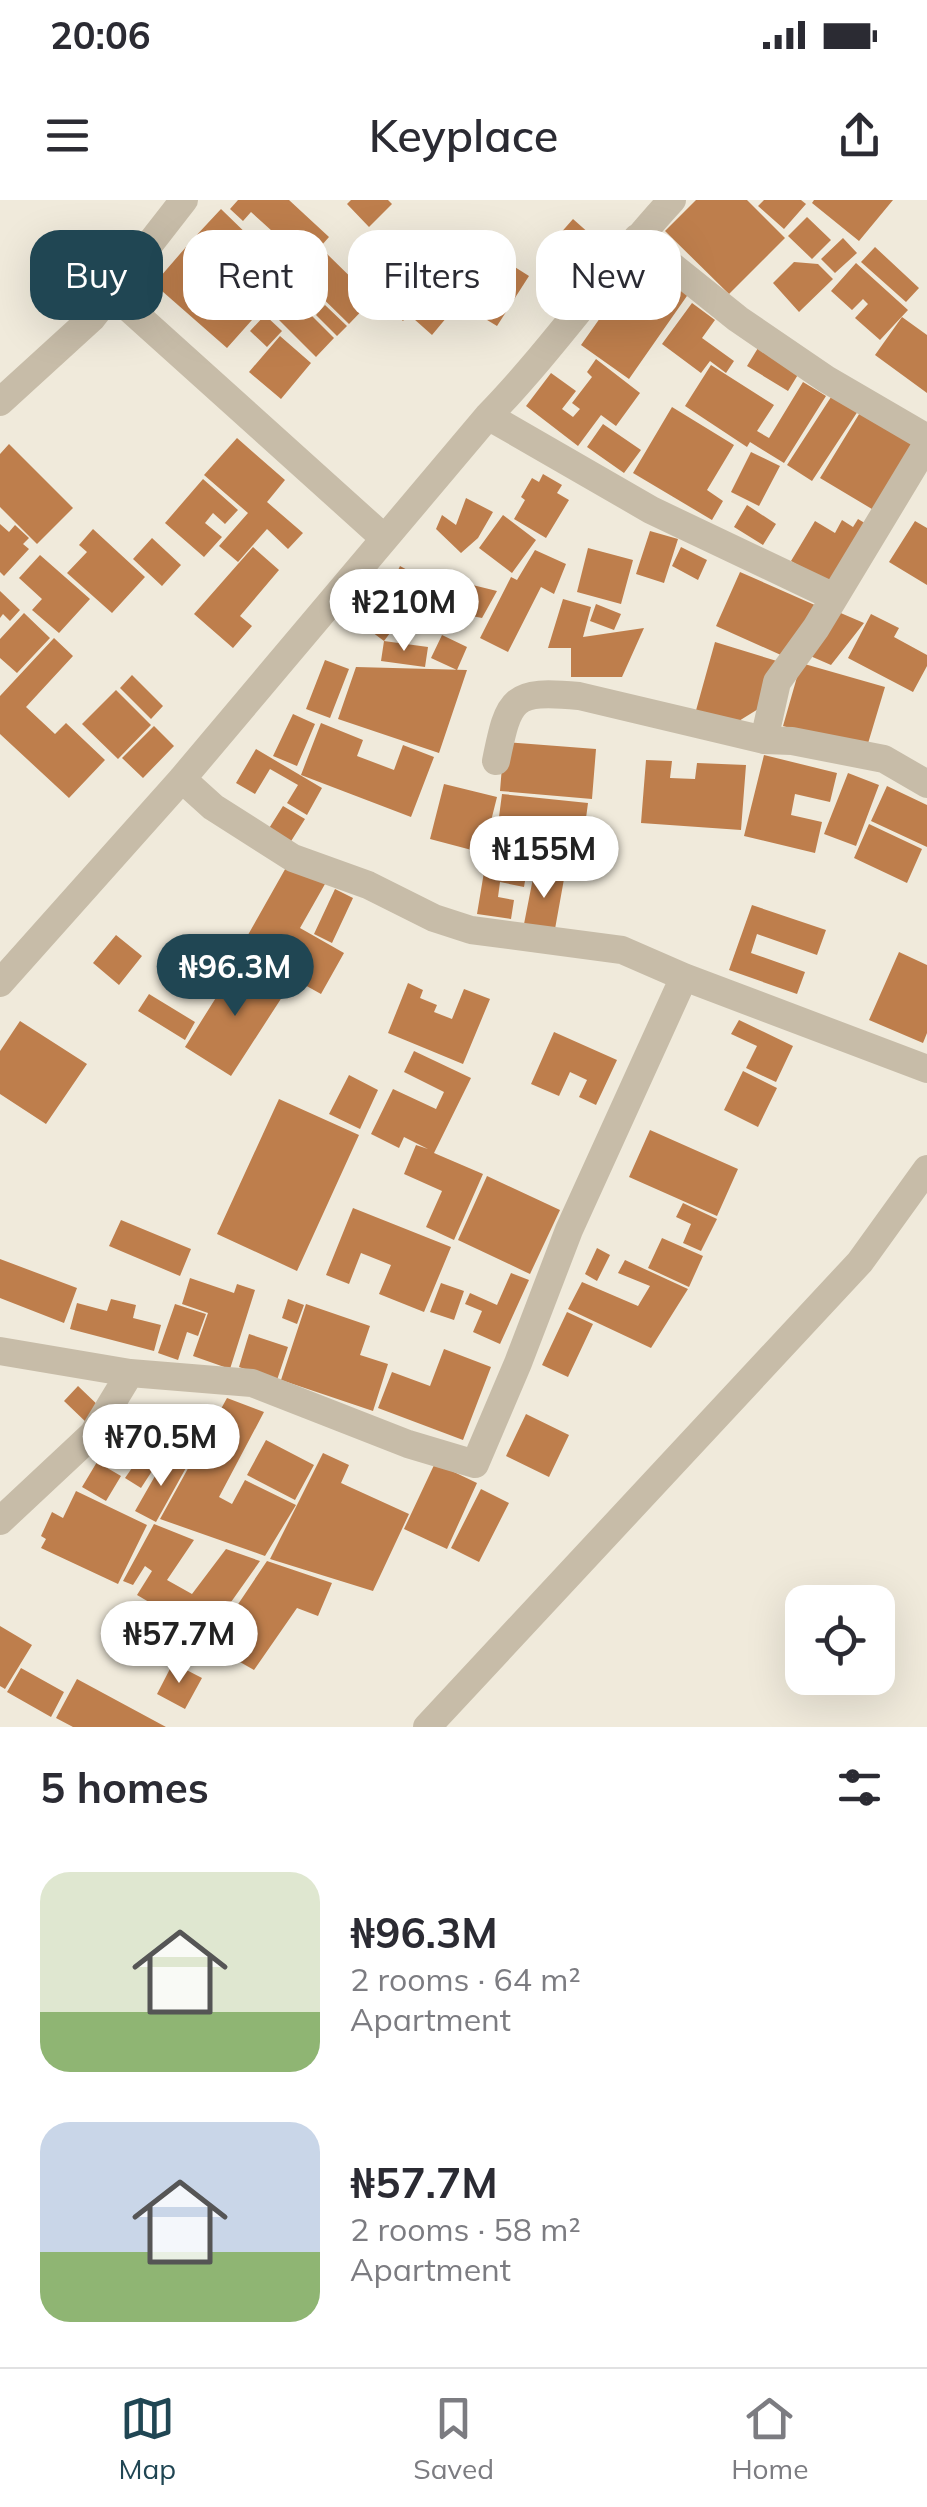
<!DOCTYPE html>
<html lang="en">
<head>
<meta charset="utf-8">
<style>
	:root { --surface:#fff; --page:#f7f7f7; --text:#2b2b33; --muted:#7c7c81; --line:#e1e1e2; --accent:#204653 }
	body { margin:0; font-family:Mulish,sans-serif; background:var(--page); color:var(--text); height:100vh; display:flex; flex-direction:column; font-size:38px; white-space:nowrap }
	* { box-sizing:border-box; margin:0 }
	p { font-size:32px; color:var(--muted) }
	.icon { flex:none; width:55px; height:55px; fill:none; stroke:currentColor; stroke-width:2; stroke-linecap:round; stroke-linejoin:round }
	.map { position:relative; height:1527px; overflow:hidden }
	.sheet { display:flex; flex-direction:column; background:var(--surface); flex:1 }
	.sheet>* { flex:none }
	.hud { position:absolute; left:30px; top:30px; width:868px; height:90px; display:flex; gap:20px }
	.fabs { position:absolute; left:785px; top:1385px; display:grid; gap:20px }
	.fabs a { display:grid; place-items:center; width:110px; height:110px; border-radius:20px; background:var(--surface); box-shadow:0 10px 40px #0002; font-size:50px }
	.price { position:absolute; translate:-50% -85px; padding:0 22px; border-radius:35px; background:#fff; color:#222; font-size:32px; line-height:65px; filter:drop-shadow(0 2px 5px #0008) }
	.price::after { content:''; position:absolute; left:50%; top:60px; width:30px; height:22px; margin-left:-15px; background:inherit; clip-path:polygon(0 0,100% 0,50% 100%) }
	.price.selected { background:var(--accent); color:#fff }
	ul { padding:0; list-style:none }
	li { display:flex; align-items:center; gap:30px; height:250px; padding:0 40px }
	li span { display:grid; place-items:center; flex:none; width:280px; height:200px; border-radius:30px; color:#555 }
	li>.icon { margin-inline-start:auto }
	span .icon { width:120px; height:120px; fill:#fffc; stroke-width:1 }
	li b { font-size:42px }
	h2 { display:flex; justify-content:space-between; align-items:center; height:120px; padding:0 40px; font-size:42px }
	.pill { padding:0 35px; border-radius:30px; background:var(--surface); box-shadow:0 10px 40px #0002; font-size:35px; line-height:90px }
	.pill.selected { background:var(--accent); color:#fff }
	.status { display:flex; justify-content:space-between; align-items:center; height:70px; padding:0 50px; background:var(--surface); direction:ltr }
	.status svg { height:28px; fill:currentColor }
	header { display:flex; justify-content:space-between; align-items:center; height:130px; padding:0 40px; background:var(--surface); font-size:45px; font-weight:600 }
	.tab-bar { display:flex; justify-content:space-around; align-items:center; height:140px; border-top:2px solid var(--line); background:var(--surface); font-size:28px; color:var(--muted) }
	.tab-bar a { display:grid; justify-items:center; gap:5px }
	.tab-bar .selected { color:var(--accent) }
	.map>svg:first-child { display:block }
	.building { fill:#be7e4c }
	.lines { fill:none; stroke-linecap:round; stroke-linejoin:round }
	.minor { stroke:#c7bca8; stroke-width:28 }
</style>
</head>
<body>
<div class="status"><b>20:06</b><svg viewBox="0 0 49 12"><path d="M0 12V9h3v3zM5 12V6h3v6zM10 12V3h3v9zM15 12V0h3v12zM26 1h20v11H26zM47 4h2v5h-2z"/></svg></div>
<header><svg class="icon" aria-label="menu" viewBox="0 0 24 24"><path d="M4 6h16M4 12h16M4 18h16"/></svg>Keyplace<svg class="icon" aria-label="share" viewBox="0 0 24 24"><path d="M12 15V3M7 8l5-5 5 5M5 13v7h14v-7"/></svg></header>
<div class="map">
<svg width="927" height="1527" viewBox="0 0 927 1527">
	<rect width="100%" height="100%" fill="#f0eadb"/>
	<path class="building" d="M 238,0 L 289,0 L 329,37 L 298,72 L 275,51 L 283,41 L 251,12 L 243,21 L 230,9 Z
		M 351,0 L 388,0 L 392,4 L 369,27 L 347,4 Z
		M 696,0 L 747,0 L 785,38 L 729,94 L 665,31 Z
		M 764,0 L 801,0 L 806,4 L 784,29 L 758,6 Z
		M 814,0 L 893,0 L 859,41 L 812,3 Z
		M 221,9 L 256,43 L 228,73 L 193,39 Z
		M 807,17 L 831,40 L 812,59 L 788,36 Z
		M 573,19 L 600,43 L 561,85 L 536,61 Z
		M 843,38 L 857,53 L 835,73 L 821,59 Z
		M 382,45 L 403,66 L 421,47 L 448,72 L 403,121 L 354,75 Z
		M 186,47 L 260,111 L 227,148 L 154,84 Z
		M 260,47 L 294,76 L 265,107 L 233,79 Z
		M 875,47 L 919,88 L 906,102 L 861,62 Z
		M 324,51 L 373,99 L 349,124 L 300,76 Z
		M 502,59 L 529,76 L 497,126 L 469,109 Z
		M 641,60 L 689,93 L 629,179 L 581,145 Z
		M 794,62 L 818,64 L 833,79 L 799,112 L 773,83 Z
		M 856,63 L 908,110 L 880,140 L 855,118 L 868,104 L 863,99 L 852,110 L 831,91 Z
		M 289,93 L 334,138 L 316,157 L 270,111 Z
		M 434,96 L 452,111 L 432,135 L 414,119 Z
		M 692,103 L 715,120 L 702,138 L 734,161 L 726,173 L 710,161 L 701,173 L 662,144 Z
		M 325,105 L 347,126 L 337,136 L 316,115 Z
		M 265,115 L 282,131 L 267,147 L 250,131 Z
		M 902,117 L 927,135 L 927,193 L 875,155 Z
		M 280,136 L 311,163 L 281,199 L 249,172 Z
		M 758,148 L 799,173 L 788,191 L 747,166 Z
		M 596,159 L 640,193 L 616,226 L 601,215 L 578,246 L 526,206 L 551,173 L 576,191 L 562,209 L 573,217 L 580,209 L 572,203 L 592,177 L 587,172 Z
		M 711,165 L 774,205 L 757,231 L 769,238 L 803,182 L 826,196 L 784,263 L 750,242 L 747,247 L 685,206 Z
		M 833,194 L 858,211 L 812,281 L 787,265 Z
		M 672,207 L 734,245 L 707,290 L 723,301 L 712,320 L 633,273 Z
		M 861,211 L 922,248 L 882,315 L 820,278 Z
		M 603,224 L 641,250 L 624,273 L 587,247 Z
		M 237,238 L 285,280 L 267,302 L 303,333 L 288,349 L 267,329 L 238,362 L 219,346 L 248,313 L 204,275 Z
		M 9,244 L 73,308 L 37,344 L 0,307 L 0,254 Z
		M 751,252 L 780,266 L 759,306 L 731,292 Z
		M 543,274 L 562,285 L 557,293 L 569,300 L 546,338 L 514,319 L 525,300 L 521,297 L 532,278 L 539,282 Z
		M 203,279 L 238,310 L 225,324 L 213,313 L 205,323 L 222,337 L 204,357 L 165,323 Z
		M 466,298 L 493,312 L 478,338 L 461,353 L 436,329 L 442,315 L 456,325 Z
		M 747,305 L 776,324 L 763,345 L 734,327 Z
		M 503,315 L 536,340 L 512,373 L 479,348 Z
		M 858,319 L 873,328 L 837,389 L 791,361 L 815,321 L 835,333 L 842,320 L 853,327 Z
		M 915,321 L 927,328 L 927,385 L 889,362 Z
		M 0,324 L 9,332 L 15,325 L 29,338 L 23,344 L 29,349 L 4,376 L 0,372 Z
		M 93,329 L 145,377 L 112,413 L 67,373 L 87,352 L 79,345 Z
		M 650,331 L 678,339 L 664,383 L 636,374 Z
		M 152,338 L 181,365 L 162,386 L 133,359 Z
		M 253,347 L 279,370 L 240,416 L 252,426 L 233,448 L 194,414 Z
		M 681,347 L 707,360 L 698,380 L 672,366 Z
		M 588,348 L 633,360 L 621,404 L 577,392 Z
		M 535,350 L 566,364 L 554,394 L 541,387 L 508,452 L 480,438 L 511,377 L 517,380 Z
		M 40,355 L 90,399 L 59,433 L 32,410 L 42,399 L 19,378 Z
		M 400,366 L 433,384 L 418,412 L 386,395 Z
		M 740,372 L 817,406 L 792,460 L 716,426 Z
		M 440,377 L 497,391 L 482,418 L 432,408 Z
		M 0,391 L 20,410 L 10,421 L 3,414 L 0,418 Z
		M 386,398 L 406,412 L 384,441 L 364,426 Z
		M 563,399 L 591,407 L 583,437 L 644,428 L 622,477 L 571,477 L 571,448 L 548,448 Z
		M 596,404 L 621,414 L 614,430 L 590,421 Z
		M 829,408 L 864,423 L 831,465 L 808,455 Z
		M 24,413 L 50,438 L 17,473 L 0,458 L 0,439 Z
		M 871,414 L 899,428 L 894,437 L 927,455 L 927,466 L 913,492 L 848,458 Z
		M 442,435 L 467,447 L 457,470 L 431,458 Z
		M 54,438 L 73,456 L 26,507 L 55,534 L 66,523 L 105,560 L 69,598 L 0,534 L 0,496 Z
		M 384,441 L 428,447 L 425,467 L 381,461 Z
		M 715,442 L 780,462 L 763,506 L 734,524 L 695,514 Z
		M 325,460 L 349,469 L 330,518 L 306,509 Z
		M 801,463 L 885,487 L 866,550 L 783,526 Z
		M 356,467 L 467,470 L 439,553 L 338,519 Z
		M 132,475 L 163,506 L 151,519 L 120,488 Z
		M 116,490 L 151,525 L 118,559 L 82,524 Z
		M 293,514 L 315,524 L 297,566 L 273,556 Z
		M 321,523 L 363,540 L 357,556 L 394,570 L 403,545 L 434,557 L 411,617 L 301,575 Z
		M 154,526 L 174,546 L 143,578 L 122,558 Z
		M 504,542 L 596,549 L 592,599 L 500,591 Z
		M 256,549 L 322,588 L 307,615 L 287,603 L 298,585 L 270,569 L 255,594 L 236,583 Z
		M 764,555 L 837,573 L 830,602 L 795,594 L 791,615 L 822,622 L 815,653 L 744,636 Z
		M 646,560 L 672,561 L 670,578 L 695,579 L 697,563 L 746,565 L 741,630 L 641,623 Z
		M 848,573 L 879,585 L 856,646 L 824,634 Z
		M 444,584 L 497,597 L 483,653 L 430,639 Z
		M 887,586 L 927,605 L 927,647 L 871,621 Z
		M 502,594 L 588,603 L 581,656 L 495,647 Z
		M 283,606 L 305,619 L 288,646 L 266,633 Z
		M 869,624 L 922,649 L 907,683 L 854,658 Z
		M 488,648 L 543,657 L 541,671 L 527,669 L 524,687 L 500,682 L 498,697 L 514,700 L 511,719 L 477,714 Z
		M 288,664 L 325,684 L 300,728 L 344,753 L 321,794 L 240,749 Z
		M 534,673 L 564,679 L 555,729 L 524,724 Z
		M 335,689 L 353,698 L 332,743 L 314,734 Z
		M 752,705 L 826,730 L 817,755 L 757,734 L 751,753 L 805,772 L 797,794 L 729,770 Z
		M 116,735 L 142,756 L 119,785 L 93,763 Z
		M 899,752 L 927,765 L 927,833 L 923,843 L 869,820 Z
		M 239,761 L 286,791 L 231,876 L 185,847 Z
		M 408,783 L 423,790 L 420,798 L 437,805 L 434,812 L 452,819 L 464,789 L 490,799 L 463,864 L 388,833 Z
		M 149,794 L 195,822 L 185,840 L 138,811 Z
		M 739,820 L 793,846 L 776,882 L 746,868 L 757,846 L 731,834 Z
		M 20,821 L 87,864 L 46,924 L 0,894 L 0,851 Z
		M 554,832 L 617,860 L 596,905 L 579,897 L 587,880 L 570,872 L 559,896 L 531,884 Z
		M 414,851 L 471,878 L 434,953 L 483,974 L 454,1040 L 426,1027 L 442,991 L 404,974 L 416,945 L 428,949 L 404,937 L 399,948 L 371,934 L 393,889 L 436,909 L 444,892 L 404,872 Z
		M 743,871 L 777,888 L 758,927 L 724,910 Z
		M 349,875 L 378,890 L 360,929 L 329,914 Z
		M 279,899 L 359,935 L 297,1071 L 217,1034 Z
		M 650,930 L 738,969 L 717,1016 L 629,977 Z
		M 487,976 L 560,1010 L 530,1074 L 458,1040 Z
		M 683,1003 L 717,1019 L 701,1051 L 683,1043 L 691,1024 L 676,1017 Z
		M 353,1008 L 451,1047 L 424,1112 L 379,1094 L 391,1065 L 361,1053 L 349,1084 L 326,1075 Z
		M 121,1020 L 191,1049 L 180,1076 L 109,1046 Z
		M 662,1038 L 703,1056 L 689,1087 L 648,1068 Z
		M 597,1048 L 610,1055 L 597,1081 L 585,1074 Z
		M 0,1059 L 77,1088 L 64,1123 L 0,1098 Z
		M 625,1060 L 688,1089 L 651,1148 L 568,1109 L 582,1082 L 638,1106 L 650,1086 L 618,1073 Z
		M 511,1073 L 529,1080 L 500,1144 L 473,1132 L 482,1111 L 465,1104 L 470,1093 L 497,1105 Z
		M 190,1078 L 234,1093 L 237,1084 L 255,1090 L 230,1169 L 193,1156 L 208,1113 L 182,1104 Z
		M 441,1083 L 464,1091 L 454,1120 L 430,1112 Z
		M 111,1099 L 136,1105 L 133,1118 L 161,1125 L 154,1151 L 70,1129 L 77,1103 L 107,1111 Z
		M 288,1099 L 304,1105 L 297,1124 L 282,1118 Z
		M 175,1104 L 206,1114 L 198,1136 L 187,1132 L 178,1160 L 158,1153 Z
		M 306,1104 L 370,1126 L 360,1155 L 388,1164 L 373,1211 L 281,1180 Z
		M 567,1112 L 593,1124 L 568,1177 L 542,1165 Z
		M 249,1134 L 288,1147 L 277,1180 L 239,1167 Z
		M 444,1149 L 491,1167 L 463,1240 L 378,1208 L 392,1172 L 430,1186 Z
		M 78,1186 L 103,1210 L 89,1225 L 64,1201 Z
		M 227,1198 L 264,1212 L 219,1297 L 232,1304 L 245,1280 L 296,1305 L 265,1356 L 160,1319 Z
		M 526,1214 L 569,1235 L 549,1277 L 506,1256 Z
		M 266,1240 L 314,1265 L 295,1300 L 247,1275 Z
		M 323,1253 L 349,1265 L 341,1283 L 409,1314 L 373,1391 L 270,1359 Z
		M 167,1255 L 187,1266 L 156,1322 L 135,1311 Z
		M 139,1258 L 154,1268 L 141,1288 L 125,1278 Z
		M 97,1262 L 121,1276 L 106,1301 L 82,1287 Z
		M 435,1263 L 477,1283 L 447,1349 L 404,1329 Z
		M 481,1289 L 509,1303 L 479,1362 L 451,1348 Z
		M 76,1291 L 147,1325 L 118,1384 L 41,1348 L 46,1339 L 41,1336 L 52,1312 L 63,1318 Z
		M 154,1324 L 194,1340 L 167,1380 L 192,1394 L 226,1349 L 260,1361 L 207,1436 L 137,1395 L 152,1371 L 145,1366 L 133,1385 L 123,1381 Z
		M 267,1361 L 332,1383 L 318,1416 L 297,1408 L 254,1470 L 233,1458 L 243,1443 L 232,1436 L 226,1444 L 216,1437 Z
		M 0,1426 L 32,1445 L 5,1489 L 0,1486 Z
		M 173,1463 L 202,1478 L 185,1509 L 157,1494 Z
		M 21,1468 L 64,1492 L 51,1517 L 7,1492 Z
		M 77,1479 L 166,1527 L 73,1527 L 56,1518 Z"/>
	<g class="lines">
		<path class="minor" d="M 637,38 L 738,119 L 826,179 L 927,238
			M 112,93 L 384,338
			M 0,202 L 92,118 L 184,0
			M 488,216 L 651,310 L 834,397
			M 764,540 L 777,482 L 816,428 L 927,244
			M 496,561 C 509,497 512,490 579,496 L 764,540 L 792,541 L 884,559 L 927,584
			M 182,579 L 213,607 L 293,658 L 368,685 L 434,718 L 471,730 L 622,750 L 684,777 L 927,869
			M 0,783 L 182,579 L 488,216 C 554,148 608,69 672,0
			M 0,1151 L 130,1173 L 252,1183 L 408,1244 L 475,1264 L 518,1163 L 569,1030 L 684,777
			M 0,1321 L 93,1234 L 130,1173
			M 427,1527 L 860,1062 L 927,969"/>
	</g>
</svg>
<div class="fabs">
<a><svg class="icon" aria-label="locate" viewBox="0 0 24 24"><circle cx="12" cy="12" r="6"/><path d="M12 2v4M12 18v4M2 12h4M18 12h4"/></svg></a>
</div>
<b class="price" style="left:404px;top:454px">₦210M</b>
<b class="price" style="left:544px;top:701px">₦155M</b>
<b class="price selected" style="left:235px;top:819px">₦96.3M</b>
<b class="price" style="left:161px;top:1289px">₦70.5M</b>
<b class="price" style="left:179px;top:1486px">₦57.7M</b>
<div class="hud">
<a class="pill selected">Buy</a>
<a class="pill">Rent</a>
<a class="pill">Filters</a>
<a class="pill">New</a>
</div>
</div>
<section class="sheet">
<h2>5 homes<svg class="icon" aria-label="filters" viewBox="0 0 24 24"><path d="M4 7h16M4 17h16"/><circle cx="9" cy="7" r="2"/><circle cx="15" cy="17" r="2"/></svg></h2>
<ul>
<li><span style="background:linear-gradient(#dfe7d0 70%,#8fb573 0)"><svg class="icon" aria-label="home" viewBox="0 0 24 24"><path d="M3 11l9-7 9 7M6 9v11h12V9"/></svg></span><div><b>₦96.3M</b><p>2 rooms · 64 m²</p><p>Apartment</p></div></li>
<li><span style="background:linear-gradient(#c9d6e8 65%,#8fb573 0)"><svg class="icon" aria-label="home" viewBox="0 0 24 24"><path d="M3 11l9-7 9 7M6 9v11h12V9"/></svg></span><div><b>₦57.7M</b><p>2 rooms · 58 m²</p><p>Apartment</p></div></li>
</ul>
</section>
<nav class="tab-bar">
<a class="selected"><svg class="icon" aria-label="map" viewBox="0 0 24 24"><path d="M3 6l6-2 6 2 6-2v14l-6 2-6-2-6 2zM9 4v14M15 6v14"/></svg>Map</a>
<a><svg class="icon" aria-label="saved" viewBox="0 0 24 24"><path d="M7 4h10v16l-5-4-5 4z"/></svg>Saved</a>
<a><svg class="icon" aria-label="home" viewBox="0 0 24 24"><path d="M3 11l9-7 9 7M6 9v11h12V9"/></svg>Home</a>
</nav>
</body>
</html>
